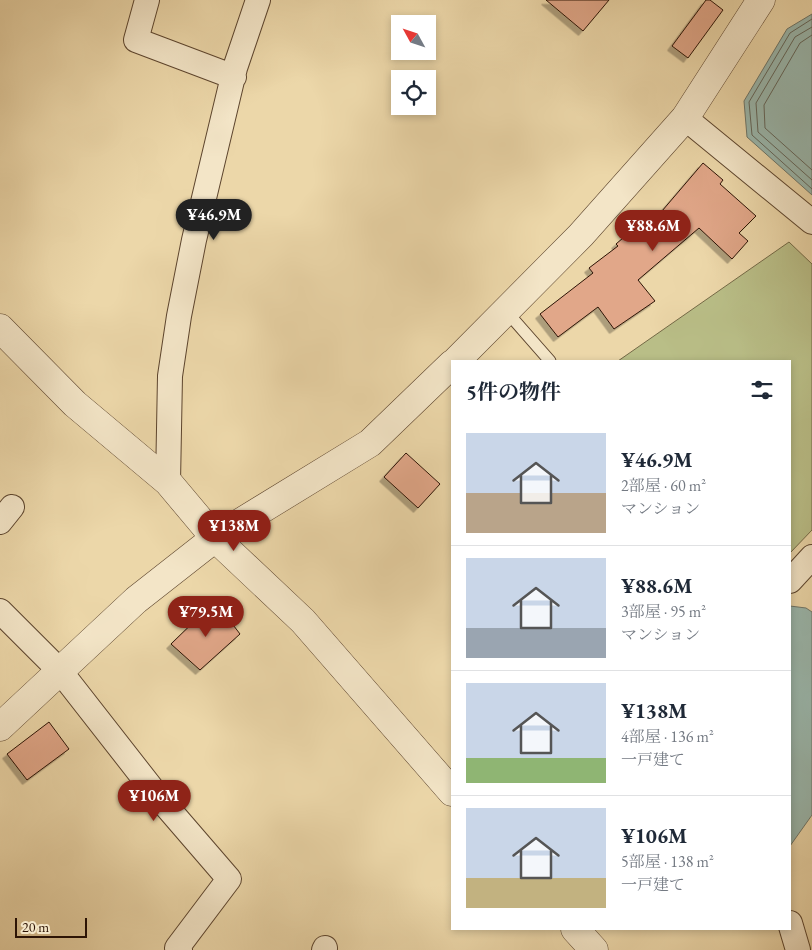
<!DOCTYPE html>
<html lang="ja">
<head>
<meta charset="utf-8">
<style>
	:root { --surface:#fff; --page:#f2f2f3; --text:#1f2937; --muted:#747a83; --line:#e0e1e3; --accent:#8f2418 }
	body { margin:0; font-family:"EB Garamond","Noto Serif JP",serif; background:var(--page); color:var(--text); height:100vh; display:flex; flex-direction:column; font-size:19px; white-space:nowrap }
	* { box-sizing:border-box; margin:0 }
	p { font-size:16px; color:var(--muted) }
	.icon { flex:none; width:28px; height:28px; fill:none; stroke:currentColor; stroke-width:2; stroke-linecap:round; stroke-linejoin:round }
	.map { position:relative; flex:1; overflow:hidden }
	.details { position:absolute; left:451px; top:360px; width:340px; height:570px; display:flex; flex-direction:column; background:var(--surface); border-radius:0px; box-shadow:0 2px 8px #0003 }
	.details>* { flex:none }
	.needle { width:32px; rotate:310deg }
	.controls { position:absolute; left:391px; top:15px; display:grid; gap:10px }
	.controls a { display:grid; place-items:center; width:45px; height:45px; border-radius:0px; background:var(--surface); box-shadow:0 2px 8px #0003; font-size:25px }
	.scale { position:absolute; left:15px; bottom:12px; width:72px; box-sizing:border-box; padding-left:5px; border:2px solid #2d1405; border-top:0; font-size:14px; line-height:18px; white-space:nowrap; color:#2d1405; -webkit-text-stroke:4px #f3e5c7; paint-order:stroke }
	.price { position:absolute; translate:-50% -42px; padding:0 11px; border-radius:18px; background:var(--accent); color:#fff; font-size:16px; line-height:32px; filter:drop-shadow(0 1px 2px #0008) }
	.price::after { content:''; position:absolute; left:50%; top:30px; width:15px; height:11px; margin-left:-8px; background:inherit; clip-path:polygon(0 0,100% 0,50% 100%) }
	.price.current { background:#222; color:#fff }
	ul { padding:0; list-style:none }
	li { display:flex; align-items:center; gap:15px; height:125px; padding:0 15px }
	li+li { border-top:1px solid var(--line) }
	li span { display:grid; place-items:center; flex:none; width:140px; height:100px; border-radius:0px; color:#555 }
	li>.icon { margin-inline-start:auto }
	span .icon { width:60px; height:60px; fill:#fffc; stroke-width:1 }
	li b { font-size:21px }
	h2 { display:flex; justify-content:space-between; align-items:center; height:60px; padding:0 15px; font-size:21px }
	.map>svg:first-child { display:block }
	.green { fill:#b9be87; stroke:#736946 }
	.water { fill:#9ab8ae; stroke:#6e766a }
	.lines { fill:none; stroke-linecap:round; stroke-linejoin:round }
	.shore { stroke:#64665a; stroke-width:1 }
	.building { fill:#e1a789; stroke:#2d1405; filter:url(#shadow) }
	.service-casing { stroke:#5d452e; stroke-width:13 }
	.minor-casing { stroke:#5d452e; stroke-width:26 }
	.tertiary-casing { stroke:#5d452e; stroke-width:29 }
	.service { stroke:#f3e5c7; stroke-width:11 }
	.minor { stroke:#f3e5c7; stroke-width:24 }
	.tertiary { stroke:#f3e5c7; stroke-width:28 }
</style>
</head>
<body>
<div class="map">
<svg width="812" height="950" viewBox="0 0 812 950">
	<defs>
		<filter id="shadow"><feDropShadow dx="-4.5" dy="4.5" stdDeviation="0" flood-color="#0004"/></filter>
	</defs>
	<rect width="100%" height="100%" fill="#ecd7a9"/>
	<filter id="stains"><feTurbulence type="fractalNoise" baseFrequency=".004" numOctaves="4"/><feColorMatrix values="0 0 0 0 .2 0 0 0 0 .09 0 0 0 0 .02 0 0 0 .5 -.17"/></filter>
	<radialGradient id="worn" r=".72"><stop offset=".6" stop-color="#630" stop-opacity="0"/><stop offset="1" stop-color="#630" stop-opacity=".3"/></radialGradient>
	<path class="green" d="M 789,242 L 812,264 L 812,530 L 790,553 L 790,361 L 618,361 Z"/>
	<path class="water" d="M 812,14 L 812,195 L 747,137 L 744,101 L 787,29 Z
		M 790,606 L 806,608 L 812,612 L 812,815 L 790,846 Z"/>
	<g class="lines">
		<path class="shore" d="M 812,19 L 790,33 L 749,102 L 752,135 L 812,189
			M 812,27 L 795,37 L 756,103 L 758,132 L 812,180
			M 812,35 L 800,43 L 764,105 L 765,128 L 812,170"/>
	</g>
	<path class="building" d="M 546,0 L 609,0 L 583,31 Z
		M 706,0 L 710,0 L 723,10 L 688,58 L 672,46 Z
		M 703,163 L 723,180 L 720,184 L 756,216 L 739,233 L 748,241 L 732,259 L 699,228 L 638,280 L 655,301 L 614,329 L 598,307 L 558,337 L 540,314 L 593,273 L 589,268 L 618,246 L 616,244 L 652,213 L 656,218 Z
		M 406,453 L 440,484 L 418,508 L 384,477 Z
		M 206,610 L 224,613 L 240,634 L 200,670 L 171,644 Z
		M 49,722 L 69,749 L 27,780 L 7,754 Z"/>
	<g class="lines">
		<defs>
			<path id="service" d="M 506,311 L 550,361"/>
			<path id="minor" d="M 147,0 L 136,40 L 234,77
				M 685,118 L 812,222
				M 168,482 L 170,376 L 179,316 L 194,240 L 235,68 L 258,0
				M 0,522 L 12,507
				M 790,581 L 812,557
				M 0,611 L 60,671 L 160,799 L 229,879 L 177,948 L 180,950
				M 790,923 L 798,950
				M 324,950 L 325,948"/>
			<path id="tertiary" d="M 0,328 L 75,404 L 168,482 L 215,538 L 303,621 L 452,792
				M 456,361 L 581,235 L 685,118 L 761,0
				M 0,727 L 136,600 L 215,538 L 370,443 L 452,364
				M 575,929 L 594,950"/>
		</defs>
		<use href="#service" class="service-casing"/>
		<use href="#minor" class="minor-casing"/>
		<use href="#tertiary" class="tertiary-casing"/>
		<use href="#service" class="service"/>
		<use href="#minor" class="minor"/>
		<use href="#tertiary" class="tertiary"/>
	</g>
	<rect width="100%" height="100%" filter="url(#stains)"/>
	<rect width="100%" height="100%" fill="url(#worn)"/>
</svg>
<div class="controls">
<a><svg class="needle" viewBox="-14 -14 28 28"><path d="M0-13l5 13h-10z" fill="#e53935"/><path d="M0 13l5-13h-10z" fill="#747a83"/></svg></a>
<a><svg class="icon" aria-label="locate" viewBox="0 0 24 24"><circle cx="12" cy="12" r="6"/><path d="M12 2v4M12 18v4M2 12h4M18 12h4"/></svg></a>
</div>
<div class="scale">20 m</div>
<b class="price current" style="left:214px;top:241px">¥46.9M</b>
<b class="price" style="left:653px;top:252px">¥88.6M</b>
<b class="price" style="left:234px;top:552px">¥138M</b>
<b class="price" style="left:206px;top:638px">¥79.5M</b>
<b class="price" style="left:154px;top:822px">¥106M</b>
<section class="details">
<h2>5件の物件<svg class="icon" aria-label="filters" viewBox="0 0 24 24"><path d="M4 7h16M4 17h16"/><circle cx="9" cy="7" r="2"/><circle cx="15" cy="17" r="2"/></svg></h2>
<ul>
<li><span style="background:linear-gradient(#c9d6e8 60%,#b9a48a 0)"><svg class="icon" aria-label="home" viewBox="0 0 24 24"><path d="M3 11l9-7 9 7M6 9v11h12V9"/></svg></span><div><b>¥46.9M</b><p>2部屋 · 60 m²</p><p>マンション</p></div></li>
<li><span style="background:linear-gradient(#c9d6e8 70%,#9aa5b1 0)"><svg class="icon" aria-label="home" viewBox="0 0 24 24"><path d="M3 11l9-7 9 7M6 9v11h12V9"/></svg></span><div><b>¥88.6M</b><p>3部屋 · 95 m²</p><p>マンション</p></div></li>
<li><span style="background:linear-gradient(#c9d6e8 75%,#8fb573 0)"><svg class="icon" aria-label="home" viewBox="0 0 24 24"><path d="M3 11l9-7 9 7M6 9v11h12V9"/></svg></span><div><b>¥138M</b><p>4部屋 · 136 m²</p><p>一戸建て</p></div></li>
<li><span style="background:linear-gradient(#c9d6e8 70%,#c2b280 0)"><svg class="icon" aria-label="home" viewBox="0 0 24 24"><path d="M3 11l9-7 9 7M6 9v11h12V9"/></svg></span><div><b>¥106M</b><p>5部屋 · 138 m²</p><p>一戸建て</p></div></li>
</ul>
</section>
</div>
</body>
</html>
